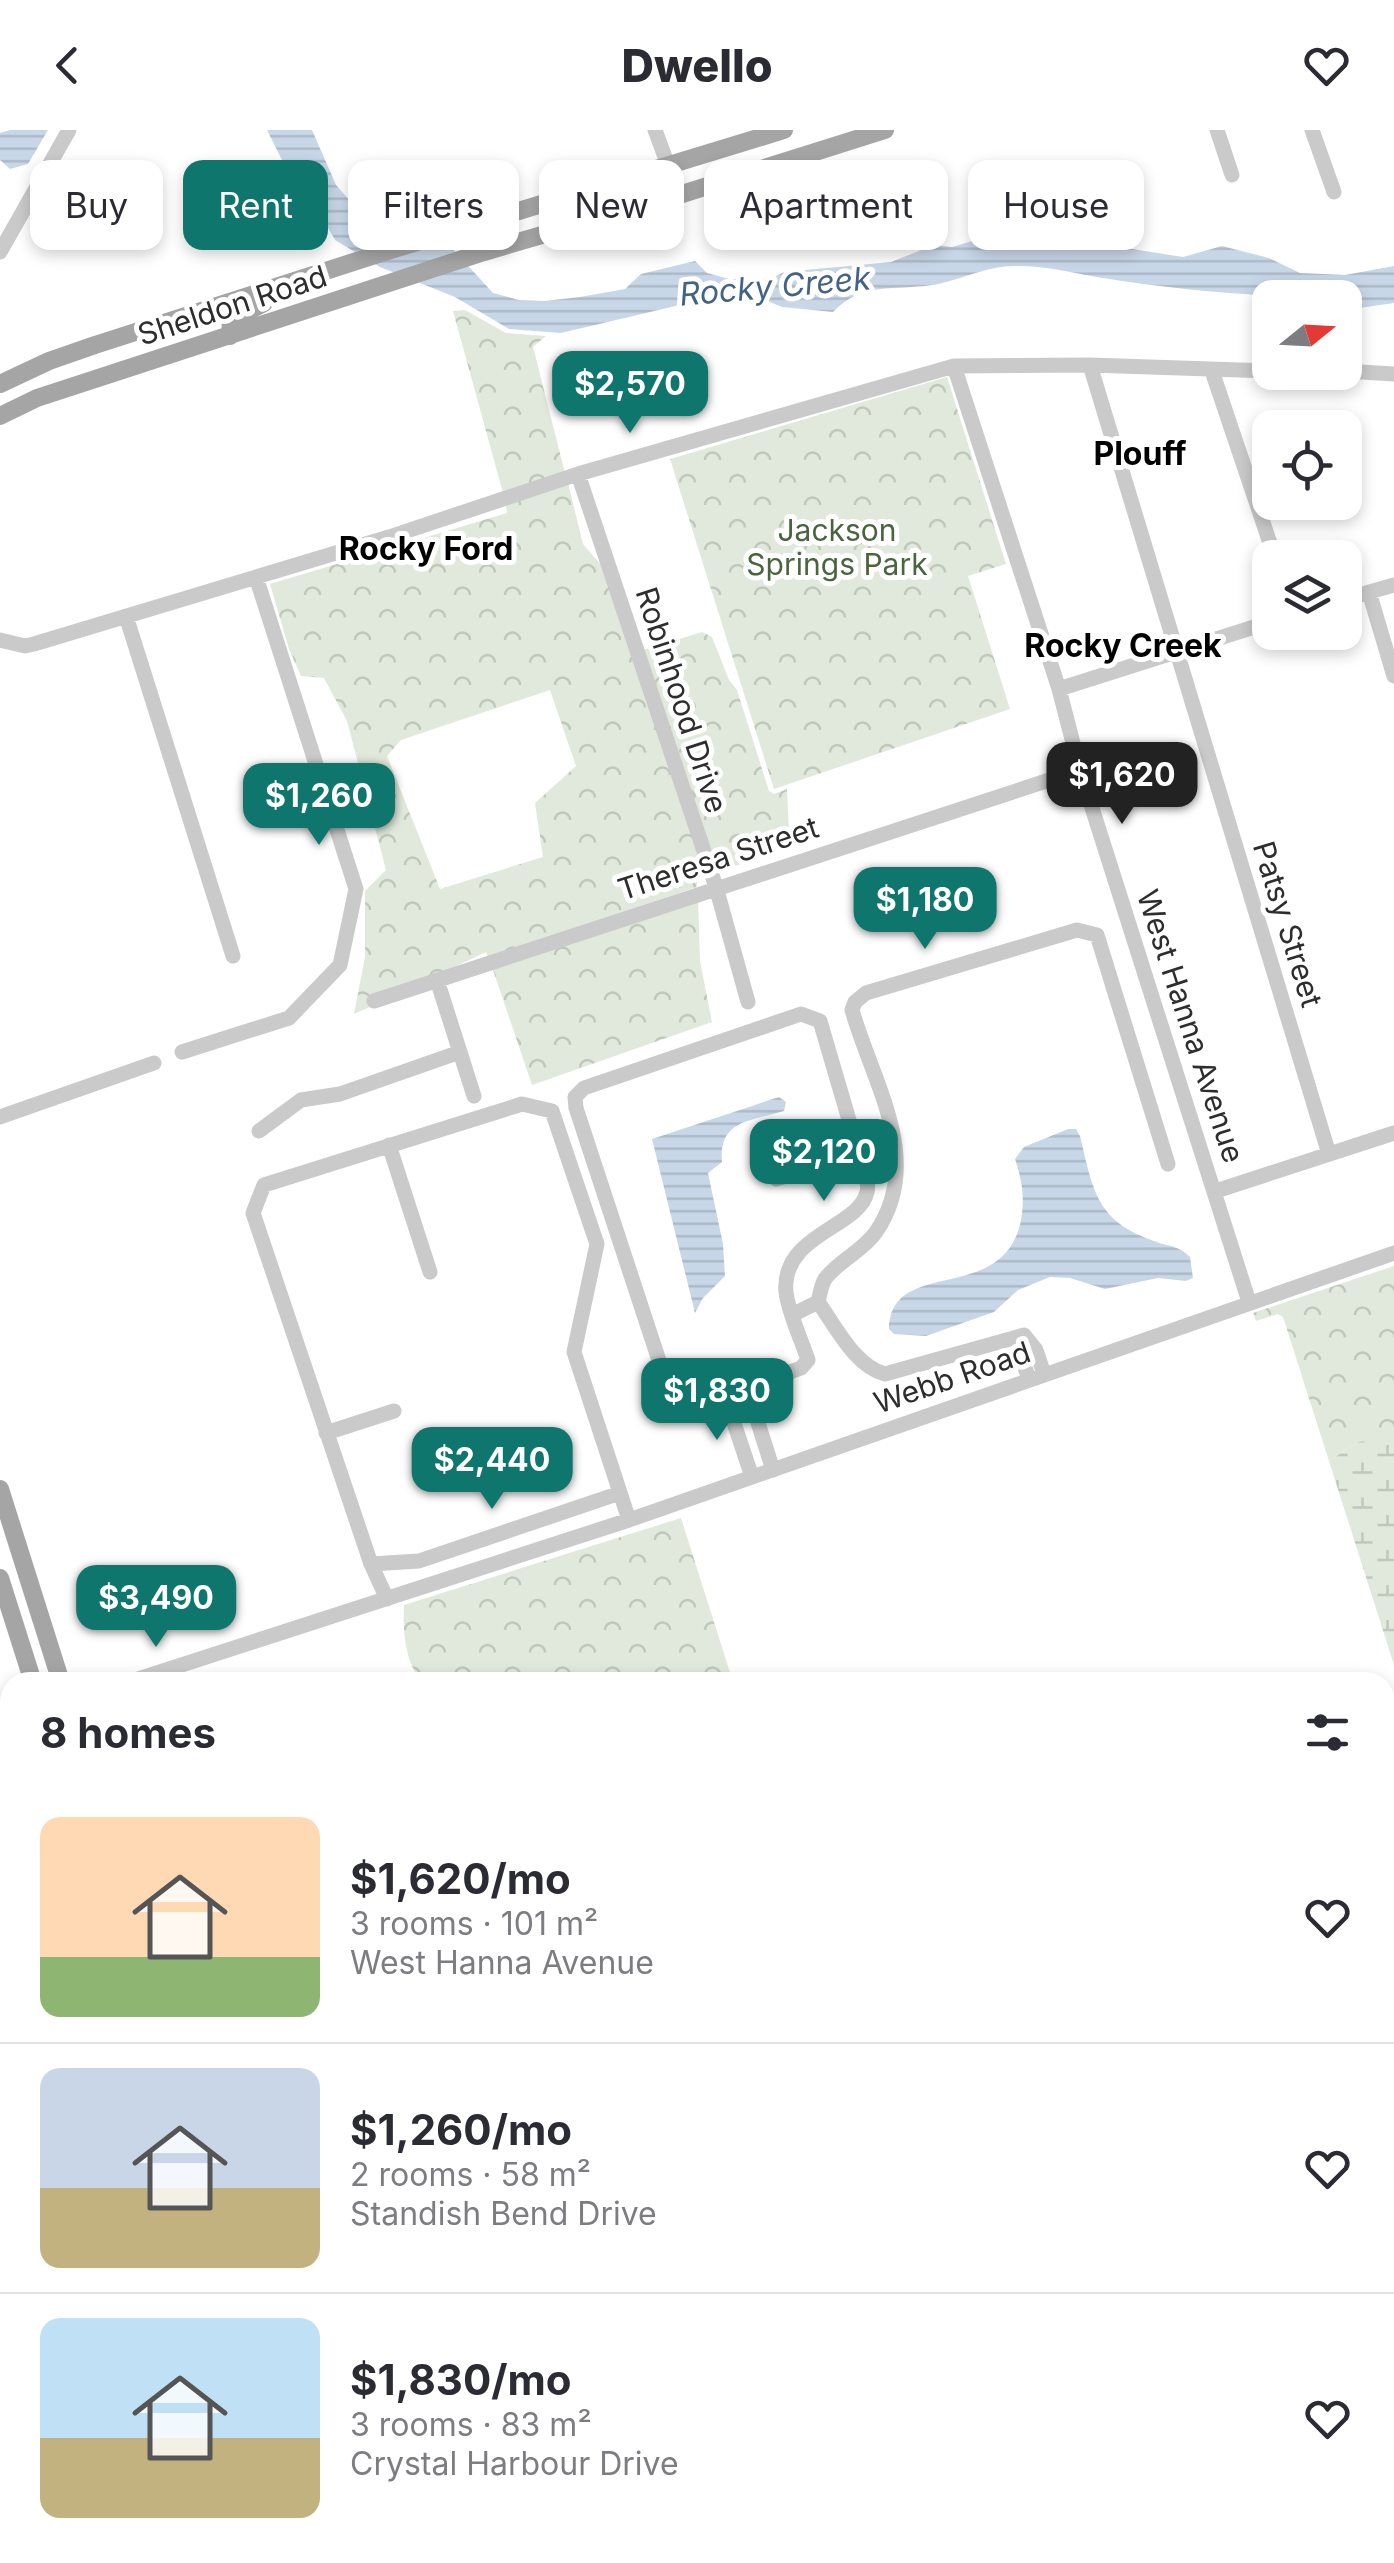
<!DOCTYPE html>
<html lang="en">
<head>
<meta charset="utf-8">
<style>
	:root { --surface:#fff; --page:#f2f2f3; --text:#2b2b33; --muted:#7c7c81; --line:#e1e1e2; --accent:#0f766e }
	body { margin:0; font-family:Inter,sans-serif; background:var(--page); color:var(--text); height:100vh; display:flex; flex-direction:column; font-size:38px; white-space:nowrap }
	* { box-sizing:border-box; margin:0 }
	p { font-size:32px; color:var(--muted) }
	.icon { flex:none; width:55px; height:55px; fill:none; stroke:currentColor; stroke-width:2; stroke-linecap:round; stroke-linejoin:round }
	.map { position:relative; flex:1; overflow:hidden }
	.side { position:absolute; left:0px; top:1542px; width:1395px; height:892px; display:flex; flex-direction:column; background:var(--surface); border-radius:30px 30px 0 0; box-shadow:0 5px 15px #0003 }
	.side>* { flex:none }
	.guide { position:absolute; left:30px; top:30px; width:1335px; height:90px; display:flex; gap:20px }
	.needle { width:65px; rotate:72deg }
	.tools { position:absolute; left:1252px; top:150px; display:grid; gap:20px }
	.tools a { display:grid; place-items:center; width:110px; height:110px; border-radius:20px; background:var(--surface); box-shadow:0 5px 15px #0003; font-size:50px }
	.price { position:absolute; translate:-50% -85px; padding:0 22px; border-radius:20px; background:var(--accent); color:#fff; font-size:32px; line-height:65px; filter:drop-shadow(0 2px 5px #0008) }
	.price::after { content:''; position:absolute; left:50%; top:60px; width:30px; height:22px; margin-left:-15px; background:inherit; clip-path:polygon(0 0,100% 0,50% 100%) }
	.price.on { background:#222; color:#fff }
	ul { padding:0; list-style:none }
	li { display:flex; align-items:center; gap:30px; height:250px; padding:0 40px }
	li+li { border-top:2px solid var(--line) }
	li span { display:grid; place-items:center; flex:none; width:280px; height:200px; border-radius:20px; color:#555 }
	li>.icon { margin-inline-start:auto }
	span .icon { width:120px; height:120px; fill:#fffc; stroke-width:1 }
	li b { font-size:42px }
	h2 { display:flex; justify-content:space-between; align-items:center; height:120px; padding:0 40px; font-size:42px }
	.chip { padding:0 35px; border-radius:20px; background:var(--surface); box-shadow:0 5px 15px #0003; font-size:35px; line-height:90px }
	.chip.on { background:var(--accent); color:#fff }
	header { display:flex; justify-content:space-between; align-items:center; height:130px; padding:0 40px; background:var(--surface); font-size:45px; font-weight:800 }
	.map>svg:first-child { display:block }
	.green { fill:#e0e9db }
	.forest { fill:url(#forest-crowns); fill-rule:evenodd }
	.wetland { fill:url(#wetland-marsh) }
	.water { fill:url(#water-rules) }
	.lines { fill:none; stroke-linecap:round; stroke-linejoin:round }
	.minor { stroke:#cacaca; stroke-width:15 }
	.major { stroke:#a5a5a5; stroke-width:18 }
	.labels { text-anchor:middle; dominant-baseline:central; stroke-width:10; stroke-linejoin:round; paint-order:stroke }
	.street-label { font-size:30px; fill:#2d2d2d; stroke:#fff }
	.park-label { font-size:30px; fill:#4a643e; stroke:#fff }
	.water-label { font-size:32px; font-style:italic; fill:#426287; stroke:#fff }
	.neighbourhood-label { font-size:32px; font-weight:bold; fill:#000; stroke:#fff }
</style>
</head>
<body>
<header><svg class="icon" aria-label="back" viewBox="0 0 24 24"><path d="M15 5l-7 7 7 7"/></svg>Dwello<svg class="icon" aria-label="heart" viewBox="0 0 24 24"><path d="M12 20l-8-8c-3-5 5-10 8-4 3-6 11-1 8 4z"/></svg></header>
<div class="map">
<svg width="1394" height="2433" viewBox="0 0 1394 2433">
	<defs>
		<pattern id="forest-crowns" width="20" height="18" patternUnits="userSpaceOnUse" patternTransform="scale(2.5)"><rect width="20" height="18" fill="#e0e9db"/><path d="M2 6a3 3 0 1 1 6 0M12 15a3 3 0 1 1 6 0" fill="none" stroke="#c0c8bc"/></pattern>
		<pattern id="wetland-marsh" width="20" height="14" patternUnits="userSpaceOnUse" patternTransform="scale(2.5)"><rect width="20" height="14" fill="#e0e9db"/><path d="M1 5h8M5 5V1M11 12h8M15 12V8" fill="none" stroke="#c0c8bc"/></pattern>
		<pattern id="water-rules" width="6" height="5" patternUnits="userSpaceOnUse" patternTransform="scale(2.5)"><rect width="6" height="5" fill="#c8d7e8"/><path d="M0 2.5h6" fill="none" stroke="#acb9c7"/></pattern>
	</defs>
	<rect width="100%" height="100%" fill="#fff"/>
	<path class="green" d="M 1394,1604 L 1394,1725 L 1385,1730 L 1385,1606 Z"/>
	<path class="forest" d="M 465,180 L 506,203 L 546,206 L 533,217 L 565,343 L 503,363 L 453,181 Z
		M 947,247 L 1006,434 L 968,446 L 1010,579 L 774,659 L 670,329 Z
		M 568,353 L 583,414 L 602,436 L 706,746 L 697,749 L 697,757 L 488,827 L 486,822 L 444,842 L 367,867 L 370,877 L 354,884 L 365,827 L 365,761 L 386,740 L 347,591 L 324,548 L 301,546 L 289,519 L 270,454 L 507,383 L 506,374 ZM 550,560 L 576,636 L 535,673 L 543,727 L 440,759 L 387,626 L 401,610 Z
		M 702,502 L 712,507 L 729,550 L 737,560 L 769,661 L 774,664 L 787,659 L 789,701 L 744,733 L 717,742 L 643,520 Z
		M 698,768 L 700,831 L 712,892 L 532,955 L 492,837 Z
		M 1394,1136 L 1394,1313 L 1356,1313 L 1329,1331 L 1283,1187 L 1278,1184 L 1256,1191 L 1253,1183 Z
		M 681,1388 L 733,1552 L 428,1552 L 426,1546 L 416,1544 C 404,1523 403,1499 404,1475 Z"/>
	<path class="wetland" d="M 1380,1311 L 1394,1313 L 1394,1535 L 1329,1331 L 1356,1313 Z"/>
	<path class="water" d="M 10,0 L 48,0 L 28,34 L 10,39 L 0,30 L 0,3 Z
		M 267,0 L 312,0 L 336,55 L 364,87 L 449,115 L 493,163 L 519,170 L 544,171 L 580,167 L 625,159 L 641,144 L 695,131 L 707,143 L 729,149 L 770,149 L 784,142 L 891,132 L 934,115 L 952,117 L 1009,100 L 1056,101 L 1100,114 L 1183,127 L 1222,116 L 1269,128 L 1300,143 L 1345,145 L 1394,136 L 1394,173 L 1345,180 L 1345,168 C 1265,167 1183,161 1103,148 C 1072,143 1045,135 1013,136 C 986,136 959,151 932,155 C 894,161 863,151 833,182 L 782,177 L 760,168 L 740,173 L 701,170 L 561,203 L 509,199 L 455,167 L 380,137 L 335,110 L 315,75 L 283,32 Z
		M 779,967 L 786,972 L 784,981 C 751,991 718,990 722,1032 L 708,1043 L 723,1114 L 725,1146 L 703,1168 L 695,1183 L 652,1009 Z
		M 1068,999 L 1076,999 L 1080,1006 C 1093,1060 1096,1091 1154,1111 C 1169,1117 1178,1115 1190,1127 L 1193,1148 L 1186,1151 L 1158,1148 L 1105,1159 L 1070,1148 L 1050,1147 L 1018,1160 L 994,1182 L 926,1206 L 894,1204 L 889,1199 C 891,1125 1004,1177 1021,1090 C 1025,1068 1022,1050 1015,1029 L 1024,1017 Z"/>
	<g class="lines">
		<path class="minor" d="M 655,0 L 679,65
			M 1217,0 L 1232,45
			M 1312,0 L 1334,62
			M 0,122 L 69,0
			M 1090,235 L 1329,1024
			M 954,236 L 1059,559 L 1080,640 L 1249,1172
			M 1212,241 L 1275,428
			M 1345,241 L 1394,244
			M 578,344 L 716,757 L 748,872
			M 1369,462 L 1394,546
			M 1345,469 L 1394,455
			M 126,486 L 233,826
			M 0,510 L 25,516 L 34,514 L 389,407 L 578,344 L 954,236 L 1090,235 L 1270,241
			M 1059,559 L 1270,492
			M 437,850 L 474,966
			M 374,871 L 1080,640
			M 182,922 L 289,888 L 340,835 L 356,759 L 256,447
			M 0,987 L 154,933
			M 259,1001 L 301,970 L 340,964 L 460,922
			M 389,1015 L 430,1142
			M 776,1049 L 859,1024 L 820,891 L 801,884 L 584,958 L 575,967 L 576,978 L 670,1264 L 679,1275 L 691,1278 L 801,1238 L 808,1230 C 802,1211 788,1182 786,1162 C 781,1104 859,1098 867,1062 C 870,1051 862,1036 859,1024
			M 1216,1061 L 1394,1003
			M 818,1172 C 835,1195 855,1237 885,1244 L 1024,1205
			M 794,1184 L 818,1172 C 820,1165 821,1155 825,1149 C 838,1131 863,1121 876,1102 C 925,1030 873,954 852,880 L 855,872 L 866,863 L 1077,800 L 1097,805 L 1168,1034
			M 1024,1205 L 1021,1226 L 1029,1249
			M 1024,1205 L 1036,1220 L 1044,1244
			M 747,1258 L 773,1340
			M 725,1266 L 752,1347
			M 326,1303 L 394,1281
			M 371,1434 L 419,1431 L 620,1363
			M 387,1469 L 371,1434 L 253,1083 L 264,1055 L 522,974 L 552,981 L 597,1114 L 574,1222 L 629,1390
			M 129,1552 L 629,1390 L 1394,1123
			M 0,1594 L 10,1591
			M 1385,1887 L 1394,1885
			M 0,2011 L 10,2049
			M 1385,2028 L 1394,2025
			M 0,2106 L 10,2102
			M 1385,2160 L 1394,2157
			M 1385,2298 L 1394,2295
			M 0,2397 L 11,2433
			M 135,2425 L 137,2433
			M 497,2425 L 500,2433
			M 792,2425 L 795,2433
			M 921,2425 L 924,2433
			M 1082,2425 L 1085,2433
			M 21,2433 L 48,2425
			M 515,2433 L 540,2425"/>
		<path class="major" d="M 230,206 L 231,190 L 264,173
			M 0,254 L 49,231 L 95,215 L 391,120 L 784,0
			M 0,286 L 37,268 L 484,122 L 679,65 L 885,0
			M 0,1359 L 61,1552
			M 0,1448 L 33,1552
			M 308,2425 L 311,2433
			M 334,2425 L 337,2433"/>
	</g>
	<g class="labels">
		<g class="street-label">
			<text transform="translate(232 175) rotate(-18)">Sheldon Road</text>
			<text transform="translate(682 570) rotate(72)">Robinhood Drive</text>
			<text transform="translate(718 728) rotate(-18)">Theresa Street</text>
			<text transform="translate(1288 794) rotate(73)">Patsy Street</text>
			<text transform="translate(1191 896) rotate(72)">West Hanna Avenue</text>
			<text transform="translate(952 1247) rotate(-19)">Webb Road</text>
		</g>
		<g class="park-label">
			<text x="837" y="400">Jackson<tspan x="837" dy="34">Springs Park</tspan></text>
		</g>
		<g class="water-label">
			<text transform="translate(775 156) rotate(-5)">Rocky Creek</text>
		</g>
		<g class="neighbourhood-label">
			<text x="1140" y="323">Plouff</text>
			<text x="426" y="418">Rocky Ford</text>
			<text x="1123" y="515">Rocky Creek</text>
		</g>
	</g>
</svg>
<div class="tools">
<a><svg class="needle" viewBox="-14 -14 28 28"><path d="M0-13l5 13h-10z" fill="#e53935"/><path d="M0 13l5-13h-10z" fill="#7c7c81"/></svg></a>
<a><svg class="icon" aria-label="locate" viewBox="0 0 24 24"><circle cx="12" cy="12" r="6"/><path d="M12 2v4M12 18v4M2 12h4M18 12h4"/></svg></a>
<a><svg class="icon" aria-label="layers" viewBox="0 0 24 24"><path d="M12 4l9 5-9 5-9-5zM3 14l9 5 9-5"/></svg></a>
</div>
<b class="price" style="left:630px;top:306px">$2,570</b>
<b class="price on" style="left:1122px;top:697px">$1,620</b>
<b class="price" style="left:319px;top:718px">$1,260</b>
<b class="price" style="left:925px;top:822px">$1,180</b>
<b class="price" style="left:824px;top:1074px">$2,120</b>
<b class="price" style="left:717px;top:1313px">$1,830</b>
<b class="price" style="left:492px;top:1382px">$2,440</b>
<b class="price" style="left:156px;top:1520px">$3,490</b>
<div class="guide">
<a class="chip">Buy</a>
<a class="chip on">Rent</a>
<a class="chip">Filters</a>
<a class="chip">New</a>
<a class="chip">Apartment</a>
<a class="chip">House</a>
</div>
<section class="side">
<h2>8 homes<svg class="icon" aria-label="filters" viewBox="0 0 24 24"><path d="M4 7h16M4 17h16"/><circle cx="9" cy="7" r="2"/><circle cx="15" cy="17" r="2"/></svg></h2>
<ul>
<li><span style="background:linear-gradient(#ffd9b3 70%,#8fb573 0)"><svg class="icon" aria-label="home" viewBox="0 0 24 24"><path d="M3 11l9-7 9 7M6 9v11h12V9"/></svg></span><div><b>$1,620/mo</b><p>3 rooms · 101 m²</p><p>West Hanna Avenue</p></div><svg class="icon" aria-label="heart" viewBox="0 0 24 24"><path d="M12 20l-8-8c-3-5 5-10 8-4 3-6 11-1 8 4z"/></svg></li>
<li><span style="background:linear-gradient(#c9d6e8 60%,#c2b280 0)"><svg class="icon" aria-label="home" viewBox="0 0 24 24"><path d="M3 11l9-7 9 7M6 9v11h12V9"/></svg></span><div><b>$1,260/mo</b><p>2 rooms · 58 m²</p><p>Standish Bend Drive</p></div><svg class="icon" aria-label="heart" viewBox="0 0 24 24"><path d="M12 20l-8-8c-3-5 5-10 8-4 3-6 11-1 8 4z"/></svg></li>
<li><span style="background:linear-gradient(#bfe0f5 60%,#c2b280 0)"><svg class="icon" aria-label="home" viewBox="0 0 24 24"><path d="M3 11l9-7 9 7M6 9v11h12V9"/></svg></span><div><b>$1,830/mo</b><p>3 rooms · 83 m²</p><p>Crystal Harbour Drive</p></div><svg class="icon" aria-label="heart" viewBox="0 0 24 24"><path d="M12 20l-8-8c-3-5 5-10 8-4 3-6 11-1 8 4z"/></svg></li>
</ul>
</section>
</div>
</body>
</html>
